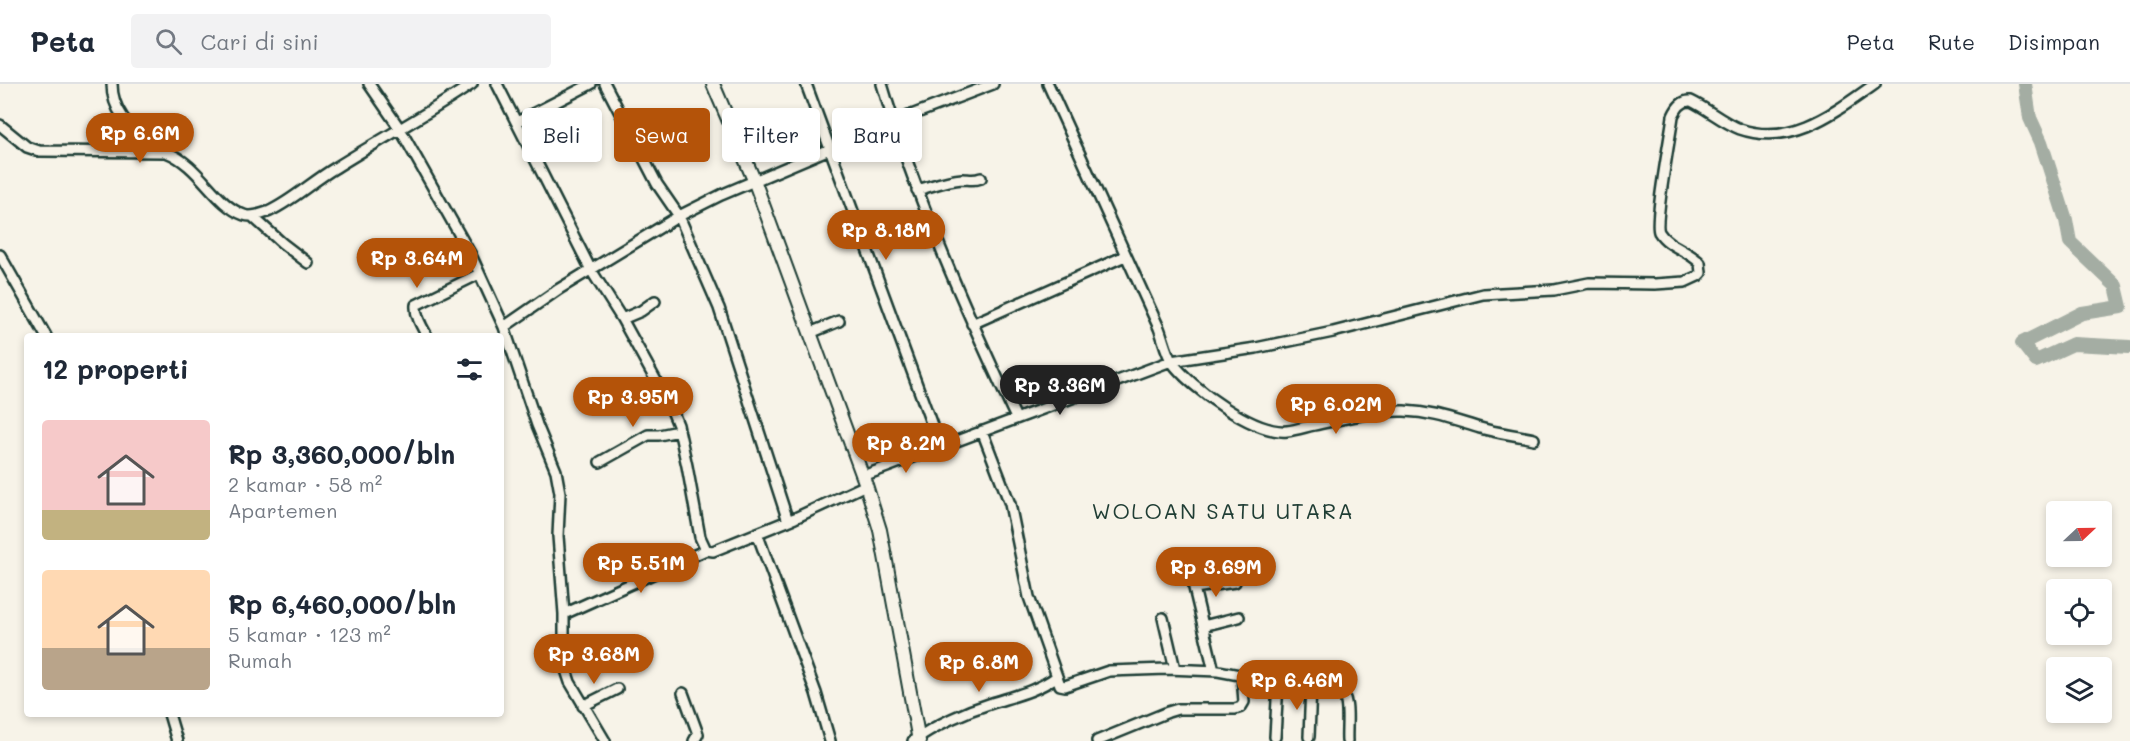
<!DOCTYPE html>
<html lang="id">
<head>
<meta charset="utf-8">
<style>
	:root { --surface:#fff; --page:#f2f2f3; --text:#1f2937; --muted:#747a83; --line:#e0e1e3; --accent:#b45309 }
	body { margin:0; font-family:Mali,sans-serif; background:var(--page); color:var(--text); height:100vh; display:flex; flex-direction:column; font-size:22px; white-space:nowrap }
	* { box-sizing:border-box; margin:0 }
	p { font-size:20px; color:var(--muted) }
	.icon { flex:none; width:33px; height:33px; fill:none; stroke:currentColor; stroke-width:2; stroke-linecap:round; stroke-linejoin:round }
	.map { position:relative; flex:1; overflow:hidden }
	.details { position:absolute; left:24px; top:249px; width:480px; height:384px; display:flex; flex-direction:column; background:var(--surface); border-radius:6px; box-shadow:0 3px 9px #0003 }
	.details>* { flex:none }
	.hud { position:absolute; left:522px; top:24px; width:570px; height:54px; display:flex; gap:12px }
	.needle { width:39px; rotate:68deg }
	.fabs { position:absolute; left:2046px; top:417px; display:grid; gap:12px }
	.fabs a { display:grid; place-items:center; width:66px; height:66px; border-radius:6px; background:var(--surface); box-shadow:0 3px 9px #0003; font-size:30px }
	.price { position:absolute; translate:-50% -51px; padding:0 14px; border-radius:21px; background:var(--accent); color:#fff; font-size:20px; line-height:39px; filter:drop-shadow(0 2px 3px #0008) }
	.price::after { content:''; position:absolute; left:50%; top:36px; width:18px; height:14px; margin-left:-9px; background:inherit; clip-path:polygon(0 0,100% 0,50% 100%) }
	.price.active { background:#222; color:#fff }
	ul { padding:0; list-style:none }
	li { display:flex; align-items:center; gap:18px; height:150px; padding:0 18px }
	li span { display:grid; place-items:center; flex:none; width:168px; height:120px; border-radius:6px; color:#555 }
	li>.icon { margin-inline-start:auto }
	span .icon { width:72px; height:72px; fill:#fffc; stroke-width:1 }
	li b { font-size:26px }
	h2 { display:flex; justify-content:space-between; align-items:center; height:72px; padding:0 18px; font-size:26px }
	.tag { padding:0 21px; border-radius:6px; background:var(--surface); box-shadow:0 3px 9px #0003; font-size:21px; line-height:54px }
	.tag.active { background:var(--accent); color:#fff }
	header { display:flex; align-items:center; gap:36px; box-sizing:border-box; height:84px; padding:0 30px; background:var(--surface); border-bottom:2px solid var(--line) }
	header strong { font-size:28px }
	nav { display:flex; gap:33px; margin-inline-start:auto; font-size:21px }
	.search { width:420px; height:54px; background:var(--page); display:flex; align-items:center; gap:15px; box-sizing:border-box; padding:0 21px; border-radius:6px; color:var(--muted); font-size:22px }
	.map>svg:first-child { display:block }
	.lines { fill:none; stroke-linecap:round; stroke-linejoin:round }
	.river { stroke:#a4ada3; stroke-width:14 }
	.street-casing { stroke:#1f3d34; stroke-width:14 }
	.secondary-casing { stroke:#1f3d34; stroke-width:16 }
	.street { stroke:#f7f3e8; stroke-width:9 }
	.secondary { stroke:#f7f3e8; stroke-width:12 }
	.labels { text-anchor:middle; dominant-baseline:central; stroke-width:4.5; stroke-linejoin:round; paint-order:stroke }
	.quarter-label { font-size:22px; letter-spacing:1.5px; fill:#1f3d34; stroke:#f7f3e8 }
</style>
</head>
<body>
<header>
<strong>Peta</strong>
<div class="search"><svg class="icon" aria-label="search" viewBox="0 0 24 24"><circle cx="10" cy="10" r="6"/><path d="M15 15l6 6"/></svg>Cari di sini</div>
<nav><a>Peta</a><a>Rute</a><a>Disimpan</a></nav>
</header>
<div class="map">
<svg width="2130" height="657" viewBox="0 0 2130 657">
	<rect width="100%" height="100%" fill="#f7f3e8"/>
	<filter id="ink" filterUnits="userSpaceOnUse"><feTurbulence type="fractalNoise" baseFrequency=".0167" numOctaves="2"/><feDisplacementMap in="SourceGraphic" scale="12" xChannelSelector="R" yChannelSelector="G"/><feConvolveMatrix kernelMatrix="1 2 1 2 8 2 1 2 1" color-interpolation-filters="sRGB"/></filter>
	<g filter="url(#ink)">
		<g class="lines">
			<path class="river" d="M 2025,0 L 2030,34 L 2041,58 L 2066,136 L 2070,158 L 2116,202 L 2121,223 L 2082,229 L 2022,259 L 2036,277 L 2073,260 L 2130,263"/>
			<defs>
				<path id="street" d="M 112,0 C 112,31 135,47 155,66
					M 369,0 L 400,45 L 471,171 L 504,243 L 537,341 L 556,387 L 560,409 L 558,452 L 564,530 L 564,580 L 570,598 L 605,657
					M 497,0 L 591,186 L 622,235 L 671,324 L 678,341 L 687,382 L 700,453 L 706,466 L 713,467 L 795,434 L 866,401
					M 605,0 L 657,100 L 679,132 L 719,224 L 788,437
					M 806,0 L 940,363
					M 882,0 C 916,115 965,225 1016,334
					M 1048,0 L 1159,244 C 1163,254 1166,269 1172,278 C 1191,304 1254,350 1287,347 C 1296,346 1305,343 1314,341 C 1343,335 1375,326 1404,327 C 1433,328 1453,336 1480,344 C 1497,349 1516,351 1534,355
					M 517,38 L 591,0
					M 0,41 L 27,63 L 39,67 L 166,68 C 200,81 214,120 244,131 C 252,134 262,130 270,127 C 293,116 313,97 335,84 C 381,55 428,30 472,0
					M 917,106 C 932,102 947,96 962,95 C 969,95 974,97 981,94
					M 252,132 L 282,159 L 308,179
					M 0,171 L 46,252
					M 622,235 L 641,227 L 655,217
					M 972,240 L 1125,172
					M 504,243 L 559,205 L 679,132 L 721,111 L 893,38 L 993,0
					M 810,249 L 839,237
					M 427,252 C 422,243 415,232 416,221 L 479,190
					M 982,347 L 1010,420 L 1029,513 L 1060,601 L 1065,602 L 1109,587 L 1167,585 L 1218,587 L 1266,596 L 1339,605 C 1351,614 1346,642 1347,657
					M 600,378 L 648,351 L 659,351 L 679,347
					M 863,392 L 1171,277 L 1256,264 L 1333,248 L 1483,210 L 1554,206 L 1589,199 L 1655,200 L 1685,198 L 1698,192 L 1701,189 L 1700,179 C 1688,166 1668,163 1659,148 C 1654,138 1671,49 1673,32 C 1677,23 1682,16 1691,17 C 1708,25 1722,38 1740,45 C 1792,63 1835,28 1875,0
					M 757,449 L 816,609 L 830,657
					M 564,530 L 706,466
					M 1163,534 L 1175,585
					M 1203,542 L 1239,533
					M 1214,587 L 1194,504 L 1235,498
					M 683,609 L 698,650 L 694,657
					M 583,622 L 617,605
					M 169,630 L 177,657
					M 1275,653 L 1278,598
					M 1309,653 L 1311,601
					M 913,657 C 935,641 966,627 992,619 C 1014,612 1037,607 1056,593
					M 1097,657 L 1168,628 L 1178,625 L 1235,625 L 1241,623 L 1244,618 L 1242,592"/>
				<path id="secondary" d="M 713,0 L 754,96 L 866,401 L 880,446 L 885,472 L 919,657"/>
			</defs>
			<use href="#street" class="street-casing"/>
			<use href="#secondary" class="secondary-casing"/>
			<use href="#street" class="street"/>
			<use href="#secondary" class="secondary"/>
		</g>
	</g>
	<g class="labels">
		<g class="quarter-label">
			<text x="1223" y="426">WOLOAN SATU UTARA</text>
		</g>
	</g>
</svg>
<div class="fabs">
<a><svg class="needle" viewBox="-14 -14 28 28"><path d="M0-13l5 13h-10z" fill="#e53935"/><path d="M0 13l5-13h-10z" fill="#747a83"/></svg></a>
<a><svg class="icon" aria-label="locate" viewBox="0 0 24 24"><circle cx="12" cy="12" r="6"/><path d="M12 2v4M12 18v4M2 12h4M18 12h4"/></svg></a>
<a><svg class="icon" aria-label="layers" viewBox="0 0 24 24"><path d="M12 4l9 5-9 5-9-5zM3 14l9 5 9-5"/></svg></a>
</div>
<b class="price" style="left:140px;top:80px">Rp 6.6M</b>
<b class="price" style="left:886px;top:177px">Rp 8.18M</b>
<b class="price" style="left:417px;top:205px">Rp 3.64M</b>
<b class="price active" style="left:1060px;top:332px">Rp 3.36M</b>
<b class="price" style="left:633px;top:344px">Rp 3.95M</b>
<b class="price" style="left:1336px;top:351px">Rp 6.02M</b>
<b class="price" style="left:906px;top:390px">Rp 8.2M</b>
<b class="price" style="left:641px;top:510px">Rp 5.51M</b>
<b class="price" style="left:1216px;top:514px">Rp 3.69M</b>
<b class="price" style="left:594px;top:601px">Rp 3.68M</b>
<b class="price" style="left:979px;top:609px">Rp 6.8M</b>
<b class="price" style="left:1297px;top:627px">Rp 6.46M</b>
<div class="hud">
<a class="tag">Beli</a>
<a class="tag active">Sewa</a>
<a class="tag">Filter</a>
<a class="tag">Baru</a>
</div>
<section class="details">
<h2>12 properti<svg class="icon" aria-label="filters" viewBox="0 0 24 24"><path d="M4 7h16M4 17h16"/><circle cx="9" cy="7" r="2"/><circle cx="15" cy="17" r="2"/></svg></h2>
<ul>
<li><span style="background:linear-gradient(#f6c9c9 75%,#c2b280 0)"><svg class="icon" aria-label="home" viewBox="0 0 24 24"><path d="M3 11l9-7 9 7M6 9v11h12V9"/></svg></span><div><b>Rp 3,360,000/bln</b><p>2 kamar · 58 m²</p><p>Apartemen</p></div></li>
<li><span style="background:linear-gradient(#ffd9b3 65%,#b9a48a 0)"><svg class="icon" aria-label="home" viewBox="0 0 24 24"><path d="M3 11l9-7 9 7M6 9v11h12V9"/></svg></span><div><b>Rp 6,460,000/bln</b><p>5 kamar · 123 m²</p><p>Rumah</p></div></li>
</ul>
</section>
</div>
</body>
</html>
